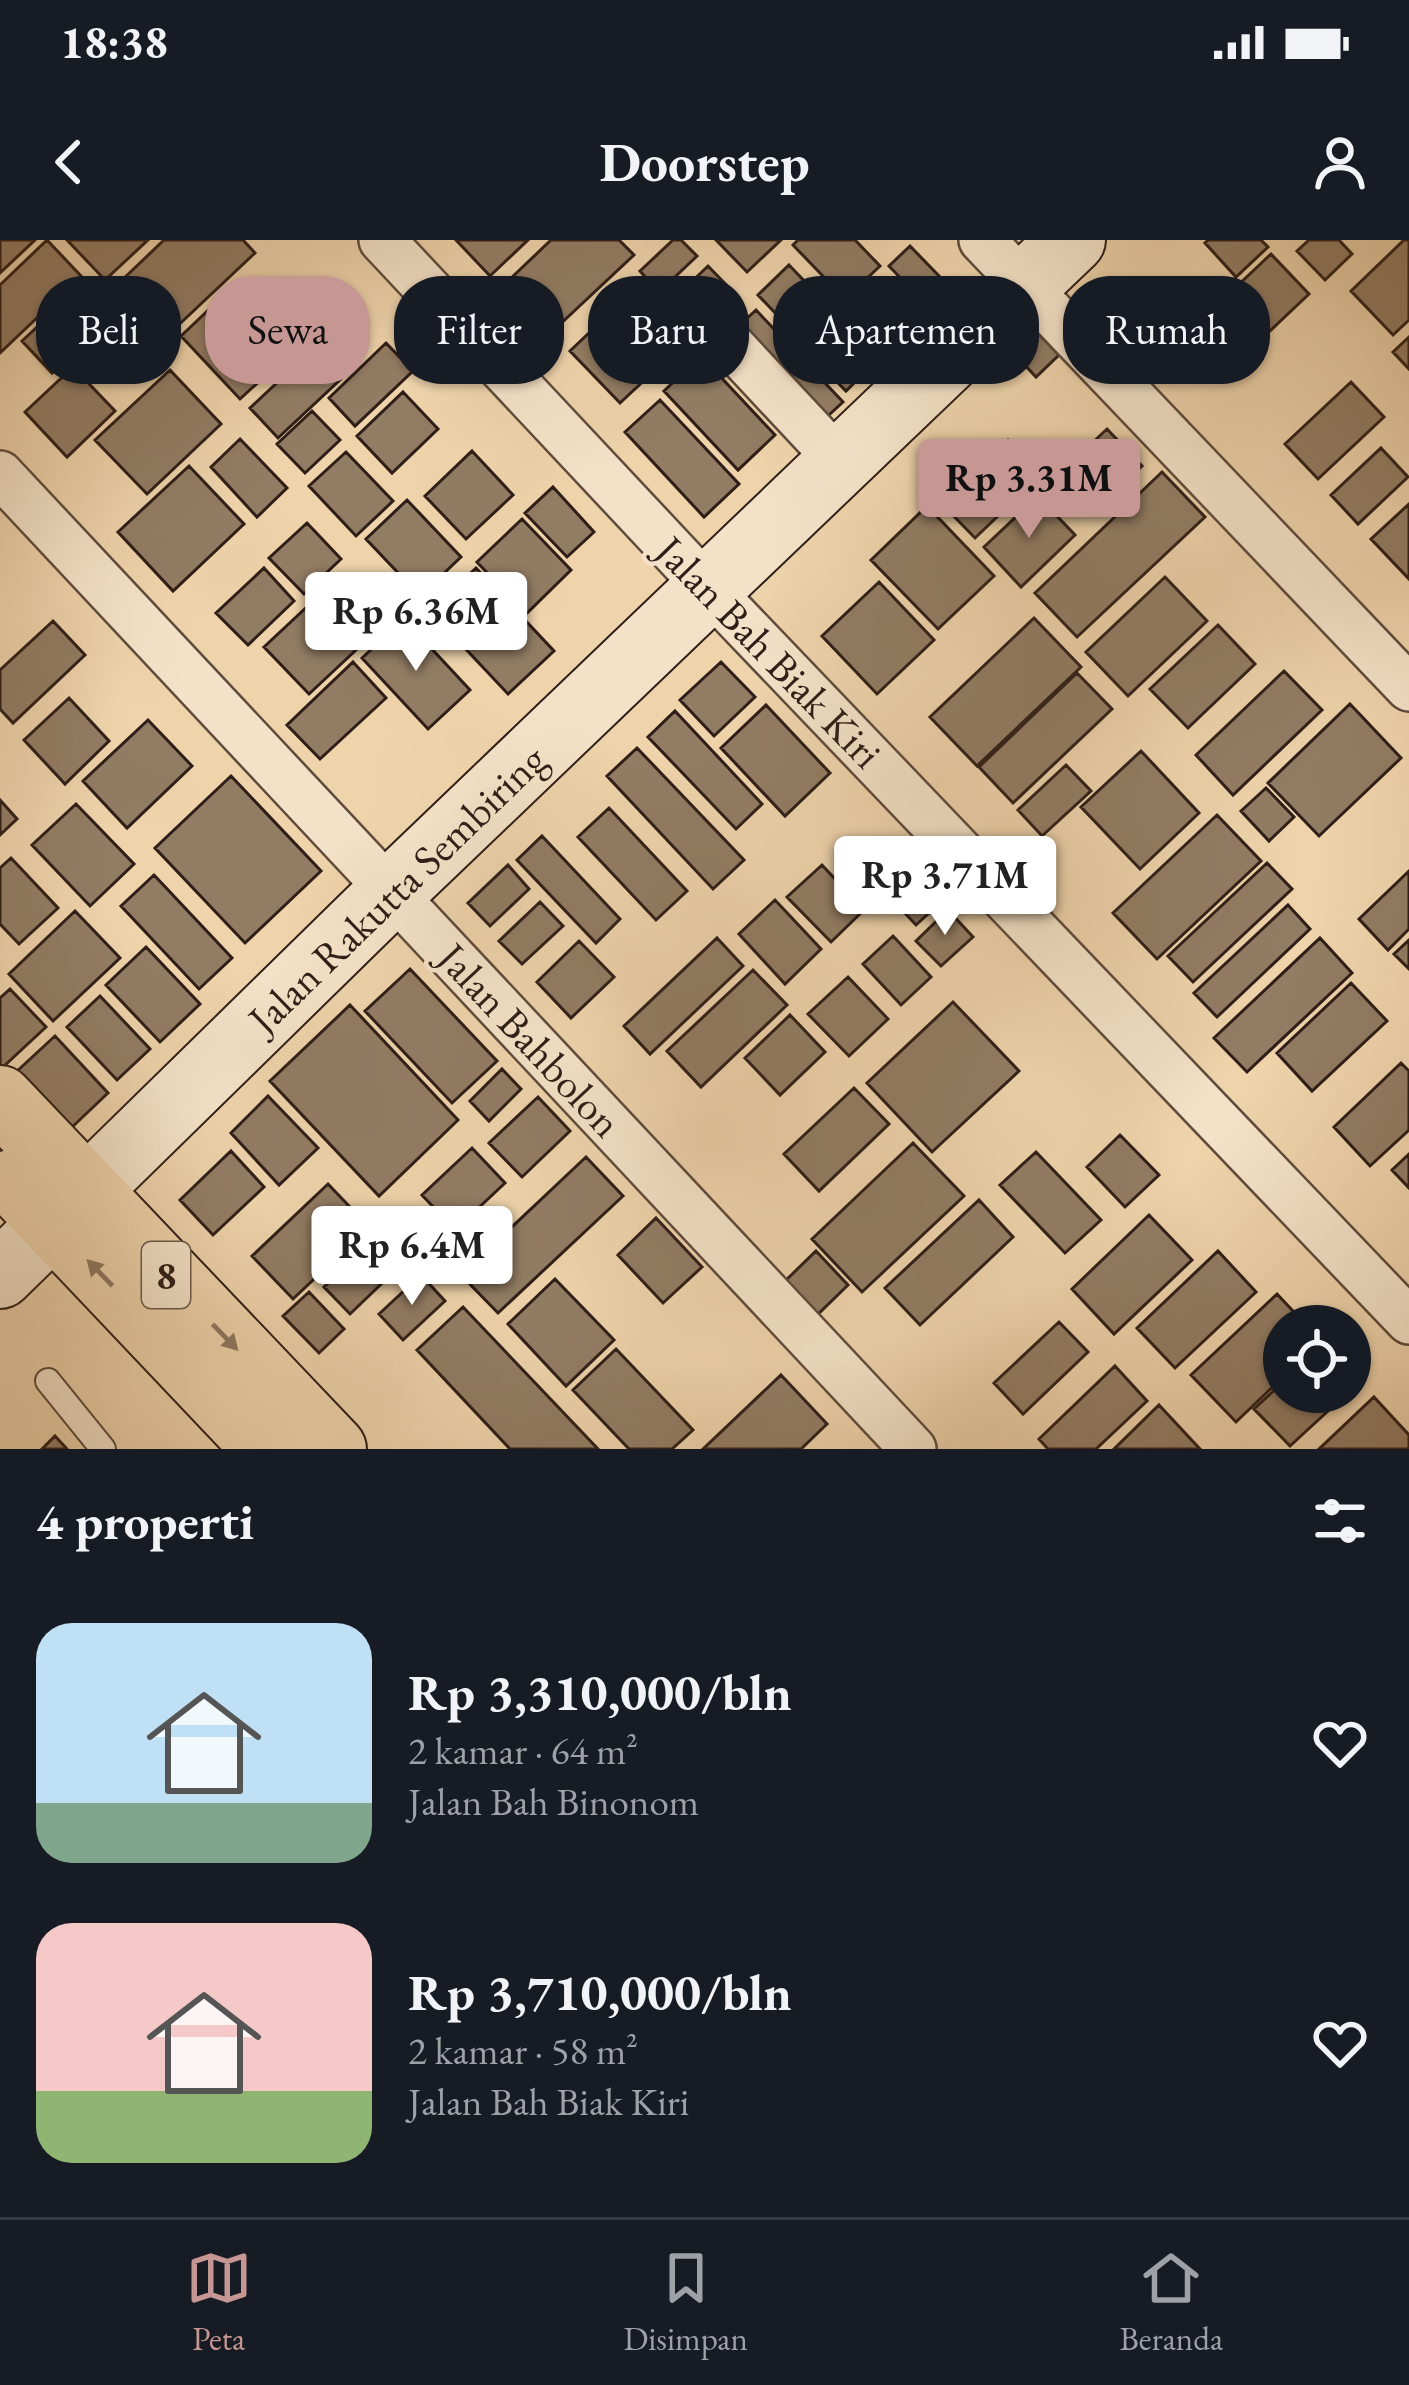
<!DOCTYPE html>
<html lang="id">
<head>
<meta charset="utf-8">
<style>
	:root { --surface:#171b24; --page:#242831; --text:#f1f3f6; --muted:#9ea1a6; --line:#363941; --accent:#c59692 }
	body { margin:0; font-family:"EB Garamond",serif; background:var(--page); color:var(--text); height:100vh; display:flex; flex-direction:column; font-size:45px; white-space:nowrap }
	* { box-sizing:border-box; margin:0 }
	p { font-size:39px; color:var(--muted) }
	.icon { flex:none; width:66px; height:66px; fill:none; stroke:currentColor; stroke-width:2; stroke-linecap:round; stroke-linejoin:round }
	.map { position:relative; height:1209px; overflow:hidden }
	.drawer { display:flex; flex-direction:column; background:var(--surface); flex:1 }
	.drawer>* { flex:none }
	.banner { position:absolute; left:36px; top:36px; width:1338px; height:108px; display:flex; gap:24px }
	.tools { position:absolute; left:1263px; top:1065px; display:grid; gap:24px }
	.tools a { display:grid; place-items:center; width:108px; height:108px; border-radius:50%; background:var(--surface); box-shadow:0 3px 9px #0004; font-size:60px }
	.price { position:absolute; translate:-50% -102px; padding:0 27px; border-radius:12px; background:#fff; color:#222; font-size:39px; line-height:78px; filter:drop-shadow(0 3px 6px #0008) }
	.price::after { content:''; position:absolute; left:50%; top:72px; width:36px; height:27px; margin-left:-18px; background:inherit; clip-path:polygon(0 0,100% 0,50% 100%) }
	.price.on { background:var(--accent); color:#111 }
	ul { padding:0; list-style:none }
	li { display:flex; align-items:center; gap:36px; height:300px; padding:0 36px }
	li span { display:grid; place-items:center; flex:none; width:336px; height:240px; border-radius:36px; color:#555 }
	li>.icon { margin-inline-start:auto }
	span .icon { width:144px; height:144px; fill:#fffc; stroke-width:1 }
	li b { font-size:51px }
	h2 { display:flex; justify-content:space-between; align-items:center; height:144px; padding:0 36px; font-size:51px }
	.chip { padding:0 42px; border-radius:48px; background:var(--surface); box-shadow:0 3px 9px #0004; font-size:42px; line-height:108px }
	.chip.on { background:var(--accent); color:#111 }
	.status { display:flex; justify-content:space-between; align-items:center; height:84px; padding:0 60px; background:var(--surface); direction:ltr }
	.status svg { height:33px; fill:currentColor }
	header { display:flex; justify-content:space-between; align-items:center; height:156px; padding:0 36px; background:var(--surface); font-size:54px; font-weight:700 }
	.tab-bar { display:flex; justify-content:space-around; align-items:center; height:168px; border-top:3px solid var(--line); background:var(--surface); font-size:33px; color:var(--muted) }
	.tab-bar a { display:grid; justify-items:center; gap:6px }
	.tab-bar .on { color:var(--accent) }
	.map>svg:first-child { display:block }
	.building { fill:#927c64; stroke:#2f1e17; stroke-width:3 }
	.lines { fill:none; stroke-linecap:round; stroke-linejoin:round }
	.service-casing { stroke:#5f4b3c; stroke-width:28 }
	.minor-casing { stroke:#5f4b3c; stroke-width:50 }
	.secondary-casing { stroke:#2f1e17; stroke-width:70 }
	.trunk-casing { stroke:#2f1e17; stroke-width:70 }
	.service { stroke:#f4e2c8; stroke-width:24 }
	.minor { stroke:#f4e2c8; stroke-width:45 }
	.secondary { stroke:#f4e2c8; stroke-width:66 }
	.trunk { stroke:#eed3ab; stroke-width:66 }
	.oneway { fill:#8e7861 }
	.labels { text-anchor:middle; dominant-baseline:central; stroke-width:9; stroke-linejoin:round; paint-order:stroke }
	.shield { fill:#f4e2c8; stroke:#6a594c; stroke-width:3 }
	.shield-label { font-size:39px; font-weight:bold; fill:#2f1e17 }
	.street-label { font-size:42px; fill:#2f1e17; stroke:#f4e2c8 }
</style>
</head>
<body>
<div class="status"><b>18:38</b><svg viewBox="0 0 49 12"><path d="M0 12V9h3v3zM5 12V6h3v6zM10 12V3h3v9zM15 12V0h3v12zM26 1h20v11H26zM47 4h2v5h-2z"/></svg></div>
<header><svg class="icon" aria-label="back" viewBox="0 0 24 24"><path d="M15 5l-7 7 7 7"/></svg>Doorstep<svg class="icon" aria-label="person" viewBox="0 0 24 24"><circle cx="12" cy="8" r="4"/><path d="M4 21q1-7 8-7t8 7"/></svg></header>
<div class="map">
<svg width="1409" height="1209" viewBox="0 0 1409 1209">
	<rect width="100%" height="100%" fill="#eed3ab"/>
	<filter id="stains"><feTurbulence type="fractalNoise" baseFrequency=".00167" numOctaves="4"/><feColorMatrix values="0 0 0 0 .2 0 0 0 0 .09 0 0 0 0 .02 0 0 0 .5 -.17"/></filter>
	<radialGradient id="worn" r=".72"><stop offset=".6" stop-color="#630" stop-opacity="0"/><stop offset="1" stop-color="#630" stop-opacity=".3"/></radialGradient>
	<path class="building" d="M 0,0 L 35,0 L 0,33 Z
		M 47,0 L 81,36 L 0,113 L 0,45 Z
		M 67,0 L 148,0 L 105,40 Z
		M 164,0 L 243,0 L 255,13 L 169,94 L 120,42 Z
		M 456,0 L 528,0 L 490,36 Z
		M 551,0 L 619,0 L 634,15 L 554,90 L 508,41 Z
		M 673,0 L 681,0 L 697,16 L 659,52 L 640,31 Z
		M 716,0 L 781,0 L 747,32 Z
		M 798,0 L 855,0 L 880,26 L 845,59 L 793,5 Z
		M 1208,0 L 1261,0 L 1268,7 L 1236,37 L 1205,3 Z
		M 1309,0 L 1339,0 L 1352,14 L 1325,40 L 1297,11 Z
		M 1404,0 L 1409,0 L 1409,80 L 1393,95 L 1351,51 Z
		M 910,6 L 940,37 L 919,57 L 889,26 Z
		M 1271,14 L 1309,54 L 1216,142 L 1178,102 Z
		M 789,25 L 811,48 L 780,78 L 758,55 Z
		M 708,26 L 735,54 L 705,83 L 678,55 Z
		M 80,47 L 110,78 L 52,133 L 22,101 Z
		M 879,49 L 910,83 L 885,108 L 853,73 Z
		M 631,53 L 682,105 L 620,163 L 570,111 Z
		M 217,62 L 276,126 L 240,159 L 181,96 Z
		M 817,63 L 874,123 L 846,151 L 788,91 Z
		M 756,70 L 843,162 L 817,186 L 730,94 Z
		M 1032,87 L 1059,115 L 1036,137 L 1009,108 Z
		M 1409,97 L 1409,129 L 1393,112 Z
		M 386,103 L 413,131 L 355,186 L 329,158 Z
		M 313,109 L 341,139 L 278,198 L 250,168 Z
		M 701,116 L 775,195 L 738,230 L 664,151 Z
		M 73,127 L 115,171 L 67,217 L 25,172 Z
		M 170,130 L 221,184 L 147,254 L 95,200 Z
		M 1351,142 L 1384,177 L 1318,239 L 1285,204 Z
		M 403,152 L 438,189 L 392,233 L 357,196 Z
		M 660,160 L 739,244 L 704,277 L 625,192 Z
		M 312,171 L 340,200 L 305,233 L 277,204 Z
		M 1107,189 L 1142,226 L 1094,272 L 1058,235 Z
		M 240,199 L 287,248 L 257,277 L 211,227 Z
		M 1008,200 L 1041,235 L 975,298 L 941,263 Z
		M 1381,208 L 1408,237 L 1358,284 L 1331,255 Z
		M 472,211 L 513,255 L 466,299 L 425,256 Z
		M 346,212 L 393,261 L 356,296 L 309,246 Z
		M 189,226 L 244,284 L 173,351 L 118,292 Z
		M 1162,232 L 1205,277 L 1077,397 L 1035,353 Z
		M 553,247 L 594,292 L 567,317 L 525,273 Z
		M 1038,256 L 1075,295 L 1021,347 L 984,307 Z
		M 407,260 L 461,317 L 420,356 L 366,299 Z
		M 1409,264 L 1409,339 L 1371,299 Z
		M 927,266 L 994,336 L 938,389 L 871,320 Z
		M 522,279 L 571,330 L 526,374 L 477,322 Z
		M 307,283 L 341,319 L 304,354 L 269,318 Z
		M 264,328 L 294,361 L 248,405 L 216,373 Z
		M 476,328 L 554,411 L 508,454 L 430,371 Z
		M 342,334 L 387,381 L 309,454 L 264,407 Z
		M 1165,337 L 1207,381 L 1128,456 L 1086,412 Z
		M 879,342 L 934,400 L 877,454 L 822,396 Z
		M 1034,378 L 1081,427 L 977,526 L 930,477 Z
		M 404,379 L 470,450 L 428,489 L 362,418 Z
		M 53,381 L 85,415 L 13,483 L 0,469 L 0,430 Z
		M 1218,385 L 1255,424 L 1188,488 L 1150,449 Z
		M 353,422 L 386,458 L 320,519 L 287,485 Z
		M 721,422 L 755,457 L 714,496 L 680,460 Z
		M 1284,431 L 1322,470 L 1233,555 L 1196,515 Z
		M 1077,433 L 1112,469 L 1013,563 L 979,527 Z
		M 69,458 L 109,501 L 65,544 L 24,500 Z
		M 1350,464 L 1401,518 L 1319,596 L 1268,543 Z
		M 766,465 L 830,533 L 785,576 L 721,508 Z
		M 675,471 L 762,564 L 736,589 L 648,497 Z
		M 148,480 L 192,526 L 127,588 L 83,541 Z
		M 637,508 L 744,620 L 713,649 L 607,536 Z
		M 1141,511 L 1199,573 L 1140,629 L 1081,567 Z
		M 1066,525 L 1091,551 L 1042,596 L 1018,570 Z
		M 231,536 L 321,631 L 245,703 L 155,608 Z
		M 1266,548 L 1294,577 L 1269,601 L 1241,571 Z
		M 0,560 L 17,579 L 0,595 Z
		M 76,564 L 134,624 L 90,666 L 32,605 Z
		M 609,568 L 687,651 L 656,680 L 578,597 Z
		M 1217,575 L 1261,621 L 1157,719 L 1113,673 Z
		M 542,596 L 620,679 L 596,703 L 517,620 Z
		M 11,618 L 58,668 L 19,704 L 0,684 L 0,628 Z
		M 1267,623 L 1292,649 L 1193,742 L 1168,716 Z
		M 508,625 L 529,649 L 490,686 L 468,663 Z
		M 822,625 L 864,670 L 831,702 L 787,657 Z
		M 1409,631 L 1409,689 L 1388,710 L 1359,679 Z
		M 154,635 L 232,718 L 199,749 L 121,666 Z
		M 928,647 L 942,661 L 916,685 L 903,671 Z
		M 775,660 L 821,709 L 785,744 L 739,694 Z
		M 540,662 L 563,686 L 522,724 L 499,701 Z
		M 1288,665 L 1310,689 L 1217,777 L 1194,753 Z
		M 948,670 L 973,697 L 941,726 L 916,701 Z
		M 75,671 L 120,718 L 53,781 L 9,734 Z
		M 893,696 L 931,737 L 901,765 L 863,724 Z
		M 717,698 L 743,726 L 650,814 L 624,786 Z
		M 1320,698 L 1352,733 L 1247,832 L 1214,798 Z
		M 1409,700 L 1409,729 L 1394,714 Z
		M 579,701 L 614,737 L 571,778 L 537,742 Z
		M 146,707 L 200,764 L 160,802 L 106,745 Z
		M 410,729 L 497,821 L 452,863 L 365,771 Z
		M 753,730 L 787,765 L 701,847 L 667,811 Z
		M 848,737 L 888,779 L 849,816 L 808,774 Z
		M 1351,743 L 1387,781 L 1312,851 L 1277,813 Z
		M 10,749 L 46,787 L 3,827 L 0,824 L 0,758 Z
		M 100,756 L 150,809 L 117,840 L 67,787 Z
		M 953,762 L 1019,831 L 932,912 L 867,843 Z
		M 350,765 L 458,880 L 379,956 L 270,841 Z
		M 790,775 L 825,812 L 780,855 L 745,818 Z
		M 55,796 L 108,853 L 69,890 L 15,833 Z
		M 1401,823 L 1409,831 L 1409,890 L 1370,926 L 1334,887 Z
		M 502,829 L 521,849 L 489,881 L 470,861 Z
		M 854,848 L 889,884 L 819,951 L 784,914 Z
		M 268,856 L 318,908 L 279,945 L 231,893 Z
		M 538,857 L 570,891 L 522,937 L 489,903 Z
		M 1120,895 L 1159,935 L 1125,967 L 1087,927 Z
		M 913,903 L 964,956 L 862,1052 L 812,999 Z
		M 472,908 L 505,943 L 455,990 L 422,955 Z
		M 231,911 L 264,947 L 213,995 L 180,960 Z
		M 1036,912 L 1101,980 L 1065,1013 L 1000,945 Z
		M 1409,914 L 1409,948 L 1392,930 Z
		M 586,917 L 623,956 L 498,1073 L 461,1035 Z
		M 328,944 L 369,987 L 293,1059 L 252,1016 Z
		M 979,960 L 1013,997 L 920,1085 L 885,1048 Z
		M 1149,975 L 1192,1020 L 1114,1094 L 1072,1049 Z
		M 656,978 L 702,1027 L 663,1063 L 618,1015 Z
		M 375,999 L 400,1026 L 350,1074 L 324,1047 Z
		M 816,1011 L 848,1045 L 814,1078 L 782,1044 Z
		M 1218,1011 L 1256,1052 L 1175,1128 L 1137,1088 Z
		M 421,1035 L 445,1061 L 403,1100 L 379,1074 Z
		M 555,1039 L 614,1100 L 566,1146 L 508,1084 Z
		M 309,1052 L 344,1089 L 319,1113 L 283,1076 Z
		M 1277,1054 L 1307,1086 L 1284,1086 L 1284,1136 L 1236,1182 L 1191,1135 Z
		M 463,1067 L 598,1209 L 510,1209 L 417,1110 Z
		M 1059,1082 L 1088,1112 L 1023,1174 L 994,1143 Z
		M 616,1109 L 693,1190 L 672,1209 L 629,1209 L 573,1150 Z
		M 1115,1126 L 1147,1161 L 1096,1209 L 1048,1209 L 1039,1199 Z
		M 781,1135 L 827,1184 L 801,1209 L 703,1209 Z
		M 1284,1141 L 1284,1152 L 1310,1152 L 1328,1171 L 1290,1206 L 1254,1169 Z
		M 1374,1157 L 1409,1195 L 1409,1209 L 1319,1209 Z
		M 1159,1165 L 1200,1209 L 1114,1209 Z
		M 55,1196 L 67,1209 L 42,1209 Z"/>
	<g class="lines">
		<defs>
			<path id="service" d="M 48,1141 L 103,1209"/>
			<path id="minor" d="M 382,0 L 709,349 L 1409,1081
				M 982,0 L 1409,448
				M 715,88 L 841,223
				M 0,234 L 913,1209"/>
			<path id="secondary" d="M 0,1035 L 391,652 L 1072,0"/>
			<path id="trunk" d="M 0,859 L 333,1209
				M 14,942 L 267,1209"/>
		</defs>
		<use href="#service" class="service-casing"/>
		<use href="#minor" class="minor-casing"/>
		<use href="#secondary" class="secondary-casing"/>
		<use href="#trunk" class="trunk-casing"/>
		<use href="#service" class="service"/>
		<use href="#minor" class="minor"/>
		<use href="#secondary" class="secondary"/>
		<use href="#trunk" class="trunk"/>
	</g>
	<defs><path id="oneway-solid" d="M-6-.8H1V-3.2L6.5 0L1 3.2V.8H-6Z" transform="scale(3)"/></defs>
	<g class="oneway">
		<use href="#oneway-solid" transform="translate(100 1033) rotate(-134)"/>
		<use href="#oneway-solid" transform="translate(225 1097) rotate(46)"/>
	</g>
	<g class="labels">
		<rect class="shield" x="142" y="1002" width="48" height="66" rx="9"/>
		<g class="shield-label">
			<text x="166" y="1035">8</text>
		</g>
		<g class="street-label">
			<text transform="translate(769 412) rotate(46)">Jalan Bah Biak Kiri</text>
			<text transform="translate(397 649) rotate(-44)">Jalan Rakutta Sembiring</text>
			<text transform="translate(530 800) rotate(47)">Jalan Bahbolon</text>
		</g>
	</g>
	<rect width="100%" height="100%" filter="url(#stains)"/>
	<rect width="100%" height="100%" fill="url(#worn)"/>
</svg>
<div class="tools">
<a><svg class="icon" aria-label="locate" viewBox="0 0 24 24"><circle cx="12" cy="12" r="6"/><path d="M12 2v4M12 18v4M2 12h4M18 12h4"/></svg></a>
</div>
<b class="price on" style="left:1029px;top:301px">Rp 3.31M</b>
<b class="price" style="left:416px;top:434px">Rp 6.36M</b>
<b class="price" style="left:945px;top:698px">Rp 3.71M</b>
<b class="price" style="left:412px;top:1068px">Rp 6.4M</b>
<div class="banner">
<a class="chip">Beli</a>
<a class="chip on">Sewa</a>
<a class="chip">Filter</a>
<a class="chip">Baru</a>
<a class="chip">Apartemen</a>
<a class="chip">Rumah</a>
</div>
</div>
<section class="drawer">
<h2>4 properti<svg class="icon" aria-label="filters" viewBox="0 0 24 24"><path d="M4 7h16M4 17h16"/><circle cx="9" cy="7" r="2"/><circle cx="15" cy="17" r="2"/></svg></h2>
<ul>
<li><span style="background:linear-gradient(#bfe0f5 75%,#7fa58c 0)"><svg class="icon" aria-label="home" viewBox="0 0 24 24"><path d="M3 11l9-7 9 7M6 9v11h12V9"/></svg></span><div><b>Rp 3,310,000/bln</b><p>2 kamar · 64 m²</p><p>Jalan Bah Binonom</p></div><svg class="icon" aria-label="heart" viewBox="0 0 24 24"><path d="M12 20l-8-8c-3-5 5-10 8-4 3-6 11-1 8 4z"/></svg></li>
<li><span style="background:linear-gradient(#f6c9c9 70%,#8fb573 0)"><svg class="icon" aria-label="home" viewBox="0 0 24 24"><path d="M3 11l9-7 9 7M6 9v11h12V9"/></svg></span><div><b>Rp 3,710,000/bln</b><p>2 kamar · 58 m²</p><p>Jalan Bah Biak Kiri</p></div><svg class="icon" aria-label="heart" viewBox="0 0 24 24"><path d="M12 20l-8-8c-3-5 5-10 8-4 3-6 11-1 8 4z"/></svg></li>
</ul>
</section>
<nav class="tab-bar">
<a class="on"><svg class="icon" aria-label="map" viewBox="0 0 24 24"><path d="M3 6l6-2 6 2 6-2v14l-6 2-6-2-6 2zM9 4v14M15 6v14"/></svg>Peta</a>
<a><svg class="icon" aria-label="saved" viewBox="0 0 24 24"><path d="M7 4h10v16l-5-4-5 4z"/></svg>Disimpan</a>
<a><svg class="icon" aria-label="home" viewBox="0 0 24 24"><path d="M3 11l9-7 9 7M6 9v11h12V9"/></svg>Beranda</a>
</nav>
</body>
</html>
